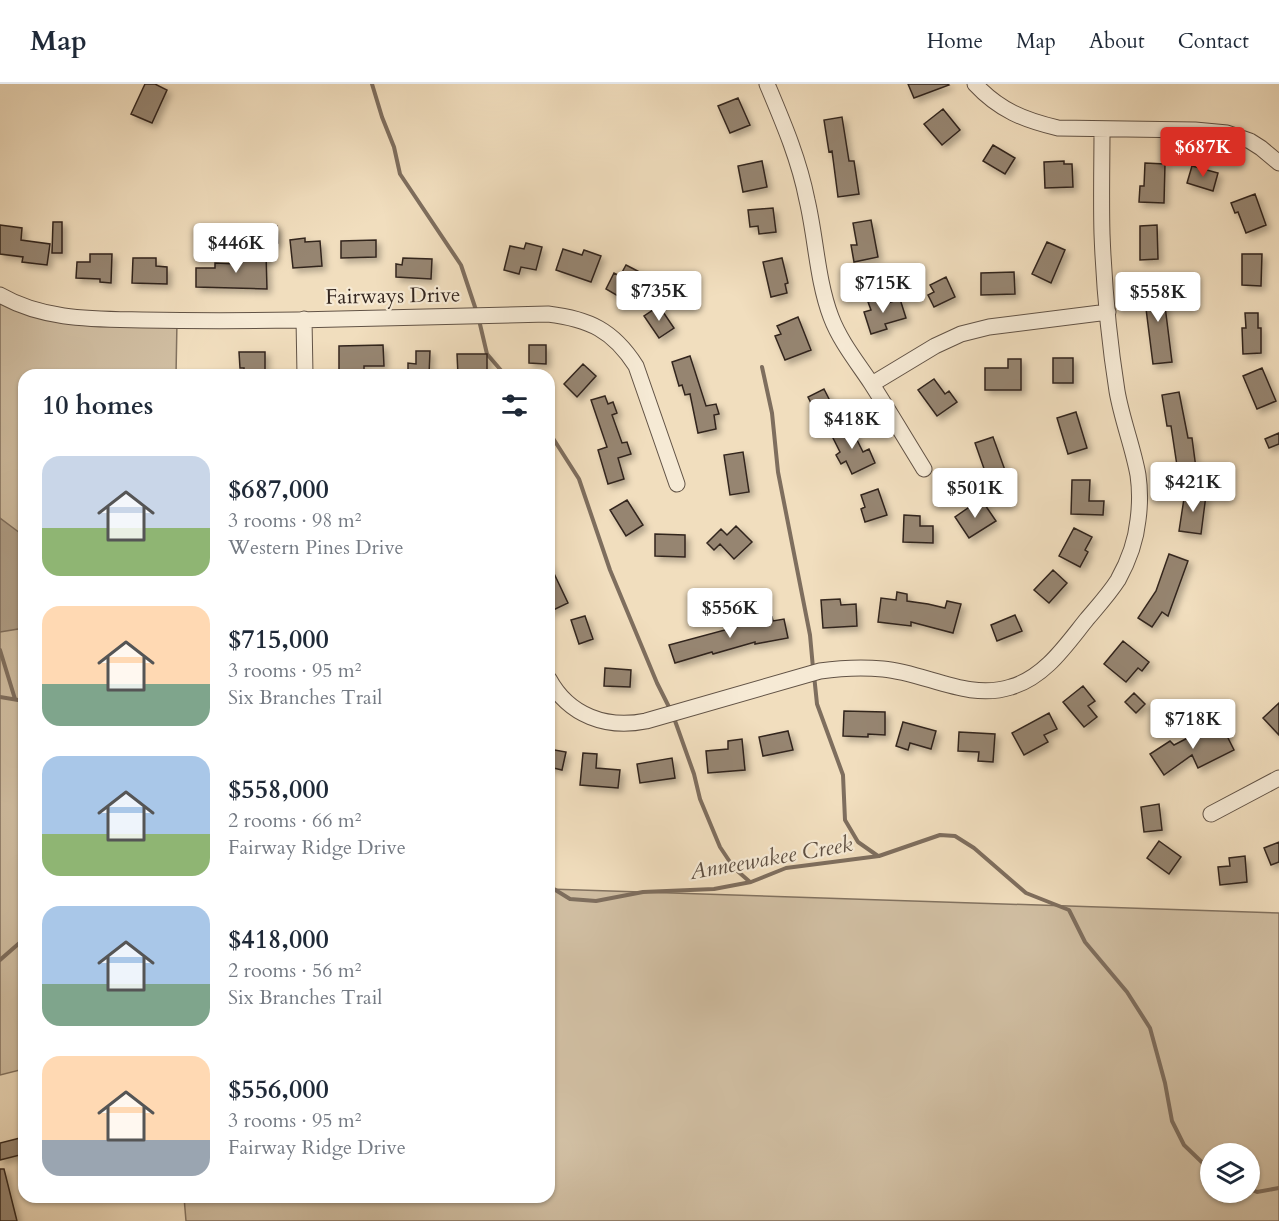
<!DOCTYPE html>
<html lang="en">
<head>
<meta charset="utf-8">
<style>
	:root { --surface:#fff; --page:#f2f2f3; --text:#1f2937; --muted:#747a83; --line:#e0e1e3; --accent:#d93025 }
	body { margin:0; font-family:Cardo,serif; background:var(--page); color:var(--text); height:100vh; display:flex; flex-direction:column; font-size:22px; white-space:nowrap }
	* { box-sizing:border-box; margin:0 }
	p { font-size:20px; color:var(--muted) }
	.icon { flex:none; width:33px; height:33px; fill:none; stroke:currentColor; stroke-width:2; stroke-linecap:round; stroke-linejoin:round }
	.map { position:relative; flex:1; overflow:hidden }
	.details { position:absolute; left:18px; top:285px; width:537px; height:834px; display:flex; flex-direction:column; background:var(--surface); border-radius:18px; box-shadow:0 2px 4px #0004 }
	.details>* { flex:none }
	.controls { position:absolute; left:1200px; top:1059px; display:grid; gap:12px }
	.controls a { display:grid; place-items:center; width:60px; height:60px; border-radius:50%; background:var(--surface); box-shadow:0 2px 4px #0004; font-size:30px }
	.price { position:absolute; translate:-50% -51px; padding:0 14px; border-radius:6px; background:#fff; color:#222; font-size:20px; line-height:39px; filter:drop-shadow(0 2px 3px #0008) }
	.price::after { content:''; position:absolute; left:50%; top:36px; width:18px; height:14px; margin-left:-9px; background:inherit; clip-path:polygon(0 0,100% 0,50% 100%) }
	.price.selected { background:var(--accent); color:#fff }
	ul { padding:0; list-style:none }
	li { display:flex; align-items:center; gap:18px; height:150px; padding:0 24px }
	li span { display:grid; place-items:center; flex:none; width:168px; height:120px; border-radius:18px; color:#555 }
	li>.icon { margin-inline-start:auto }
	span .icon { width:72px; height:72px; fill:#fffc; stroke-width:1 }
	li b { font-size:26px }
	h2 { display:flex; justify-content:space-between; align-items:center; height:72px; padding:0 24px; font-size:26px }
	header { display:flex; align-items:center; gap:36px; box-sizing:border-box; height:84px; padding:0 30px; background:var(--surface); border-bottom:2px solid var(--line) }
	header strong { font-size:28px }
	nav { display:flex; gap:33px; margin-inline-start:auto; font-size:21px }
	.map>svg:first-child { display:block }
	.green { fill:#d1bfa3; stroke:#827260; stroke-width:1.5; fill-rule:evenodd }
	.water { fill:#b09f88; stroke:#7e6e5e; stroke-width:1.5 }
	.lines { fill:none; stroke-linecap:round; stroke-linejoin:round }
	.stream { stroke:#7e6e5e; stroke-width:4 }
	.building { fill:#968571; stroke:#33251e; stroke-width:1.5; filter:url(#shadow) }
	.minor-casing { stroke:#625346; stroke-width:17 }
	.minor { stroke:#f6ead5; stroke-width:15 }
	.labels { text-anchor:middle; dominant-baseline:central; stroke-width:4.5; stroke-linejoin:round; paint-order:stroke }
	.street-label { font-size:21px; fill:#33251e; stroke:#f6ead5 }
	.water-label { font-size:22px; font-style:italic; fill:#5f5043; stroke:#f6ead5 }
</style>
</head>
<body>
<header>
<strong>Map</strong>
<nav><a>Home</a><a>Map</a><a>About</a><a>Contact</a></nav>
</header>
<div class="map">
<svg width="1279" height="1137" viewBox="0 0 1279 1137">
	<defs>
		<filter id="shadow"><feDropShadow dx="4" dy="4" stdDeviation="3" flood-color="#0004"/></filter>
	</defs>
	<rect width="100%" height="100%" fill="#f1debe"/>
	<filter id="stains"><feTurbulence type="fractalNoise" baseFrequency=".00333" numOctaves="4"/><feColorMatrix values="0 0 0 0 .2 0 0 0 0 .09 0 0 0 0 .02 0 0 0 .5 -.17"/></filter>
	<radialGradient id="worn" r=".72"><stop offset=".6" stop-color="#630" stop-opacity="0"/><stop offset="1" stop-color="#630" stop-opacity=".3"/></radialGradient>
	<path class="green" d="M 0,220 L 33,226 L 177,237 L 176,291 L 24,291 L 24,985 L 0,991 Z
		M 549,805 L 1279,829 L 1279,1137 L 186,1137 L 184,1113 L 549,1113 ZM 1210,1070 L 1250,1070 L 1250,1108 L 1210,1108 Z"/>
	<path class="water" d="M 0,434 L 24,452 L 24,544 L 0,548 Z"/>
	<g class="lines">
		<path class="stream" d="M 372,0 L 382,33 L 394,63 L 400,90 L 461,181 L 477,229
			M 479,236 L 487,270 L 505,291
			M 762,283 L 772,329 L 778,388 L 810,551 L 813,584
			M 549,348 L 579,395 L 610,486 L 657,599 L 671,627
			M 0,566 L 15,615
			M 814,591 L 817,620 L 843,691 L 845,736 L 858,758 L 878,772
			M 0,613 L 24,617
			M 674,634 L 694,690 L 700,715 L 720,763 L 734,784 L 750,798
			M 549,802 L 570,815 L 596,817 L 643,808 L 714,805 L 751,798 L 786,784 L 879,772 L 940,751 L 955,752 L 974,764 L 1026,809 L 1069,826 L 1085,858 L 1127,908 L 1150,944 L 1165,999 L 1172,1037 L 1184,1061 L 1210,1086
			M 0,876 L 24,855
			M 1250,1105 L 1257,1108 L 1279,1104"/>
	</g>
	<path class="building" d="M 145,0 L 155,0 L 167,6 L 152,39 L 131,30 Z
		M 908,0 L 948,0 L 949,1 L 914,14 Z
		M 738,14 L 750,41 L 730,49 L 718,22 Z
		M 943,25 L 960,46 L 942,61 L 924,40 Z
		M 842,33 L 849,77 L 854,77 L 859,110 L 838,113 L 832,67 L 829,68 L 824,36 Z
		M 993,61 L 1015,74 L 1005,90 L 983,77 Z
		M 762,77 L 767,103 L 743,108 L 738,82 Z
		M 1064,77 L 1064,80 L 1072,80 L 1073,103 L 1045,104 L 1044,78 Z
		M 1145,79 L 1165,80 L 1164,119 L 1139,118 L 1140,102 L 1144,102 Z
		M 1192,82 L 1218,89 L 1213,107 L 1187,99 Z
		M 1255,110 L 1266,141 L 1246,149 L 1238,128 L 1235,129 L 1231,119 Z
		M 773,124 L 776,148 L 759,150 L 758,142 L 750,143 L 748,126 Z
		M 871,136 L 878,173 L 854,178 L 851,161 L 857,161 L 853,139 Z
		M 53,138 L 62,138 L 62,169 L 52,169 Z
		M 0,141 L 22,144 L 21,156 L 50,160 L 47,181 L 22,178 L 23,173 L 0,170 Z
		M 1157,141 L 1158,175 L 1140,176 L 1140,142 Z
		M 277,142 L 278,159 L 262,160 L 261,143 Z
		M 305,154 L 305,158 L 320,157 L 322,182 L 293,184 L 290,156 Z
		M 376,156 L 376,173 L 341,174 L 341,157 Z
		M 1047,158 L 1065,166 L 1051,199 L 1032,190 Z
		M 526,159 L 542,163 L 536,186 L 521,183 L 519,190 L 504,186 L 510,162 L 524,165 Z
		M 563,165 L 582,171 L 584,166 L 601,172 L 591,198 L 556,186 Z
		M 253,169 L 266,169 L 267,205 L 196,203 L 196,184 L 215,184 L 215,179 L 236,180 L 236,174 L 253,174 Z
		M 90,170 L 112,170 L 111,199 L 100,198 L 100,195 L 76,194 L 77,178 L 90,178 Z
		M 1242,170 L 1262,170 L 1261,202 L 1242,201 Z
		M 133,174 L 156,174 L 156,182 L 167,183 L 167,200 L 132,199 Z
		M 403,174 L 432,175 L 431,195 L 396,193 L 396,180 L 402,181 Z
		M 782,174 L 788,199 L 785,200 L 787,209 L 771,213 L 763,178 Z
		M 626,181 L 657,197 L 646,217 L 622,204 L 618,212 L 606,205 L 614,189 L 620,192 Z
		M 1014,188 L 1015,210 L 981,211 L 981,189 Z
		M 946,193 L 955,213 L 934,223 L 928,211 L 934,208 L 930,201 Z
		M 1162,198 L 1172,278 L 1153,280 L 1143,201 Z
		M 883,213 L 885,220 L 900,215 L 906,234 L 885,240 L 887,245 L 871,250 L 864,228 L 871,226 L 868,218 Z
		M 659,222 L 674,244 L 659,254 L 644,232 Z
		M 1245,229 L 1258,229 L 1258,244 L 1261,244 L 1261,269 L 1243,270 L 1242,244 L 1246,244 Z
		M 798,233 L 811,266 L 785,276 L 775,252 L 781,250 L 777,242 Z
		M 383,261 L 384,282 L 364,282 L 364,291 L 348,291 L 348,288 L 339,288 L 339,262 Z
		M 529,261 L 546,261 L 546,280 L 529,279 Z
		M 416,267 L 430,267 L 429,291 L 408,291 L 408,279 L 416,280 Z
		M 239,268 L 265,268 L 265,291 L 244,291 L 244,284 L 240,284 Z
		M 457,270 L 487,270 L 487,291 L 458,291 Z
		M 690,272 L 706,322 L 716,320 L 719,330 L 714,331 L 716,345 L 698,349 L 690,310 L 685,311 L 682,301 L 679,302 L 672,278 Z
		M 1053,274 L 1073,274 L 1073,299 L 1053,299 Z
		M 1008,275 L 1021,275 L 1021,306 L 985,306 L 985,284 L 1008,284 Z
		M 583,280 L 596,292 L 577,313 L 564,300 Z
		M 1262,284 L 1276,317 L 1257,325 L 1243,292 Z
		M 934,295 L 945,310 L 949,307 L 957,318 L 937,332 L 918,306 Z
		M 824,305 L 834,325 L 818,333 L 808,313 Z
		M 1179,308 L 1188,354 L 1192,354 L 1197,392 L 1179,395 L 1171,342 L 1167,342 L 1162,311 Z
		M 605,312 L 608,320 L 613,318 L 617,329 L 612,331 L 622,359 L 627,358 L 631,370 L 618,374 L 624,395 L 608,400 L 598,366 L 607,363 L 591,316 Z
		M 1076,328 L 1087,364 L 1068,370 L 1057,334 Z
		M 849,340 L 863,368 L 869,365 L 875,379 L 852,390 L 846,377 L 841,380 L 836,371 L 840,368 L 831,350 Z
		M 1279,349 L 1279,360 L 1269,364 L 1265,355 Z
		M 993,353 L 1006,389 L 988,396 L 975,359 Z
		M 743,368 L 749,408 L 730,411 L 724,371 Z
		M 1072,396 L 1090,396 L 1089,417 L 1104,417 L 1103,431 L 1071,430 Z
		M 878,405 L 887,431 L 865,438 L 861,425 L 865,423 L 861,411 Z
		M 1185,408 L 1206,411 L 1201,450 L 1179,447 Z
		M 981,415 L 996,437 L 969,454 L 955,433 Z
		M 627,416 L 643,441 L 626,452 L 610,426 Z
		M 904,431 L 920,432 L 920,442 L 933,442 L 933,459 L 903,458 Z
		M 736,442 L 752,458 L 734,475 L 720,460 L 714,466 L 707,459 L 721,445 L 727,451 Z
		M 1074,444 L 1092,453 L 1085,466 L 1088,468 L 1080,483 L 1059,472 Z
		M 655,450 L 685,451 L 685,473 L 655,472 Z
		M 1169,470 L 1188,477 L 1168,532 L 1162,528 L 1152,543 L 1138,534 L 1156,507 Z
		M 549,479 L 568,519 L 549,528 Z
		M 1053,486 L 1067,499 L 1049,519 L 1034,506 Z
		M 897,508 L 907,510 L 907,517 L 928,520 L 945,524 L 947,517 L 961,520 L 953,549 L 911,538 L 911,542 L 878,538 L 881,514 L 896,516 Z
		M 840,515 L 841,521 L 856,520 L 857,542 L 823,544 L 821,516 Z
		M 1015,531 L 1022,547 L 997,557 L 991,541 Z
		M 585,532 L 593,555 L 579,560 L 571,536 Z
		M 772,533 L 773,537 L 784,535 L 788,554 L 755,560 L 755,558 L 713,570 L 712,568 L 675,579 L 669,561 L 751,539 L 751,538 Z
		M 1123,557 L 1149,578 L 1142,587 L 1138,584 L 1126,598 L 1104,580 Z
		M 605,584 L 631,586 L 630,603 L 604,602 Z
		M 1083,602 L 1095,617 L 1088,622 L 1097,633 L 1084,643 L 1063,618 Z
		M 1134,609 L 1145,620 L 1136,629 L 1125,618 Z
		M 1279,619 L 1279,651 L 1263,634 Z
		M 844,627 L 885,628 L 885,651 L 868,650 L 868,653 L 843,652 Z
		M 1049,629 L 1057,645 L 1044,651 L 1048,658 L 1024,671 L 1012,649 Z
		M 903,638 L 936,647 L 931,665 L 910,659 L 908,666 L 896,662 Z
		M 1222,642 L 1234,666 L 1198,684 L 1192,671 L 1164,691 L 1150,670 L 1170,657 L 1174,661 L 1201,647 L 1204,652 Z
		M 788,647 L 793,666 L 763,672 L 759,653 Z
		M 959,648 L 995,650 L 993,678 L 978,677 L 979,668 L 958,667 Z
		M 742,655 L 745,686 L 708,689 L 706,667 L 728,665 L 728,657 Z
		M 549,665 L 566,668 L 562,686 L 549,683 Z
		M 583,669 L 597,670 L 596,684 L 620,686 L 618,704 L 580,701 Z
		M 672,674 L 675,694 L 640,699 L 637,680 Z
		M 1159,720 L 1162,746 L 1144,748 L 1141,723 Z
		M 1159,757 L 1181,773 L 1169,790 L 1147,774 Z
		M 1279,758 L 1279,778 L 1271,781 L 1264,764 Z
		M 1245,772 L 1247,798 L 1220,801 L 1218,783 L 1230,782 L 1229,774 Z
		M 24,1053 L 24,1070 L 0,1076 L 0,1059 Z
		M 0,1085 L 4,1085 L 17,1137 L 0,1137 Z"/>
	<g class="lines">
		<defs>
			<path id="minor" d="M 767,0 C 783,38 799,75 807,116 C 816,154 817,196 831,233 C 840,257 857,278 871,299 C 889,327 906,356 924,385
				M 975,0 C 999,26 1024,36 1058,44 L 1195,46 L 1227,49 L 1250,57 L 1261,64 L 1279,79
				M 0,211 C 43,236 93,235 142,236 C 194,237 245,237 297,236 C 380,234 464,232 548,230 C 589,235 613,246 636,282 L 677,400
				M 304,235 L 305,291
				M 872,300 L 935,262 L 961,250 L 989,243 L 1108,228
				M 549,595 C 569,632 607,645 646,637 L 820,587 C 841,584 862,583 883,585 C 927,589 968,617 1011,603 C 1045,593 1066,561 1087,535 C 1098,522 1109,510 1118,496 C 1128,478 1136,456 1138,436 C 1140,421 1140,405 1138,391 C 1133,363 1122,336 1117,307 C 1109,256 1104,202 1102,150 C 1101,115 1102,80 1102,46
				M 1211,730 L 1279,694"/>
		</defs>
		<use href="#minor" class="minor-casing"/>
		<use href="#minor" class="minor"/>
	</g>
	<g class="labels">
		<g class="street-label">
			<text transform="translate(393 212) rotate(-1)">Fairways Drive</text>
		</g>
		<g class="water-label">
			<text transform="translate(771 774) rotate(-10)">Anneewakee Creek</text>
		</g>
	</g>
	<rect width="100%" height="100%" filter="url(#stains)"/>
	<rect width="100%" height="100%" fill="url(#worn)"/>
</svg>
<div class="controls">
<a><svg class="icon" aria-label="layers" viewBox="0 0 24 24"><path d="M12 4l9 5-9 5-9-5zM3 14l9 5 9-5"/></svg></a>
</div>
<b class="price selected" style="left:1203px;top:94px">$687K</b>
<b class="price" style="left:236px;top:190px">$446K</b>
<b class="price" style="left:883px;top:230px">$715K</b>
<b class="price" style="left:659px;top:238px">$735K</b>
<b class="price" style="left:1158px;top:239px">$558K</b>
<b class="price" style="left:852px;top:366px">$418K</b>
<b class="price" style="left:1193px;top:429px">$421K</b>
<b class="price" style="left:975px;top:435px">$501K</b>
<b class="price" style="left:730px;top:555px">$556K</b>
<b class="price" style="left:1193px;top:666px">$718K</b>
<section class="details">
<h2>10 homes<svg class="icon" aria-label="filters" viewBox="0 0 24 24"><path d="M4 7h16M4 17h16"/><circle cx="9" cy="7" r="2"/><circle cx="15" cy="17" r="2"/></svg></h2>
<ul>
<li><span style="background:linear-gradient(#c9d6e8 60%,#8fb573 0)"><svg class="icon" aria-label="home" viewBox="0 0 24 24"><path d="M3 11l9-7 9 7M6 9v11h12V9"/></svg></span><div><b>$687,000</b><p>3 rooms · 98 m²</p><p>Western Pines Drive</p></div></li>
<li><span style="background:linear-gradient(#ffd9b3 65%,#7fa58c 0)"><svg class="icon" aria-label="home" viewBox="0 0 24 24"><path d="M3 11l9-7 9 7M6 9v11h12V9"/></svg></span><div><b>$715,000</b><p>3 rooms · 95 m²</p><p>Six Branches Trail</p></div></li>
<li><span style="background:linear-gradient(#a9c7e8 65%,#8fb573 0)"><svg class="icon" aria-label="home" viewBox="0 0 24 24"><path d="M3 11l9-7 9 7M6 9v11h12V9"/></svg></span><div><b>$558,000</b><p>2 rooms · 66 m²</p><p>Fairway Ridge Drive</p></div></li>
<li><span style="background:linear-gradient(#a9c7e8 65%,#7fa58c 0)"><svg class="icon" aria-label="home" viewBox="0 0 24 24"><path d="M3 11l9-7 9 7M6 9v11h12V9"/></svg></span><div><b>$418,000</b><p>2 rooms · 56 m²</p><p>Six Branches Trail</p></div></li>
<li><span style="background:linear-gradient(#ffd9b3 70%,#9aa5b1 0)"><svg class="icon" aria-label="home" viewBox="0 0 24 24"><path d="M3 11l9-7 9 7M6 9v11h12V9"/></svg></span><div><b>$556,000</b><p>3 rooms · 95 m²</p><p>Fairway Ridge Drive</p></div></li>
</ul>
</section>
</div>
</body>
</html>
